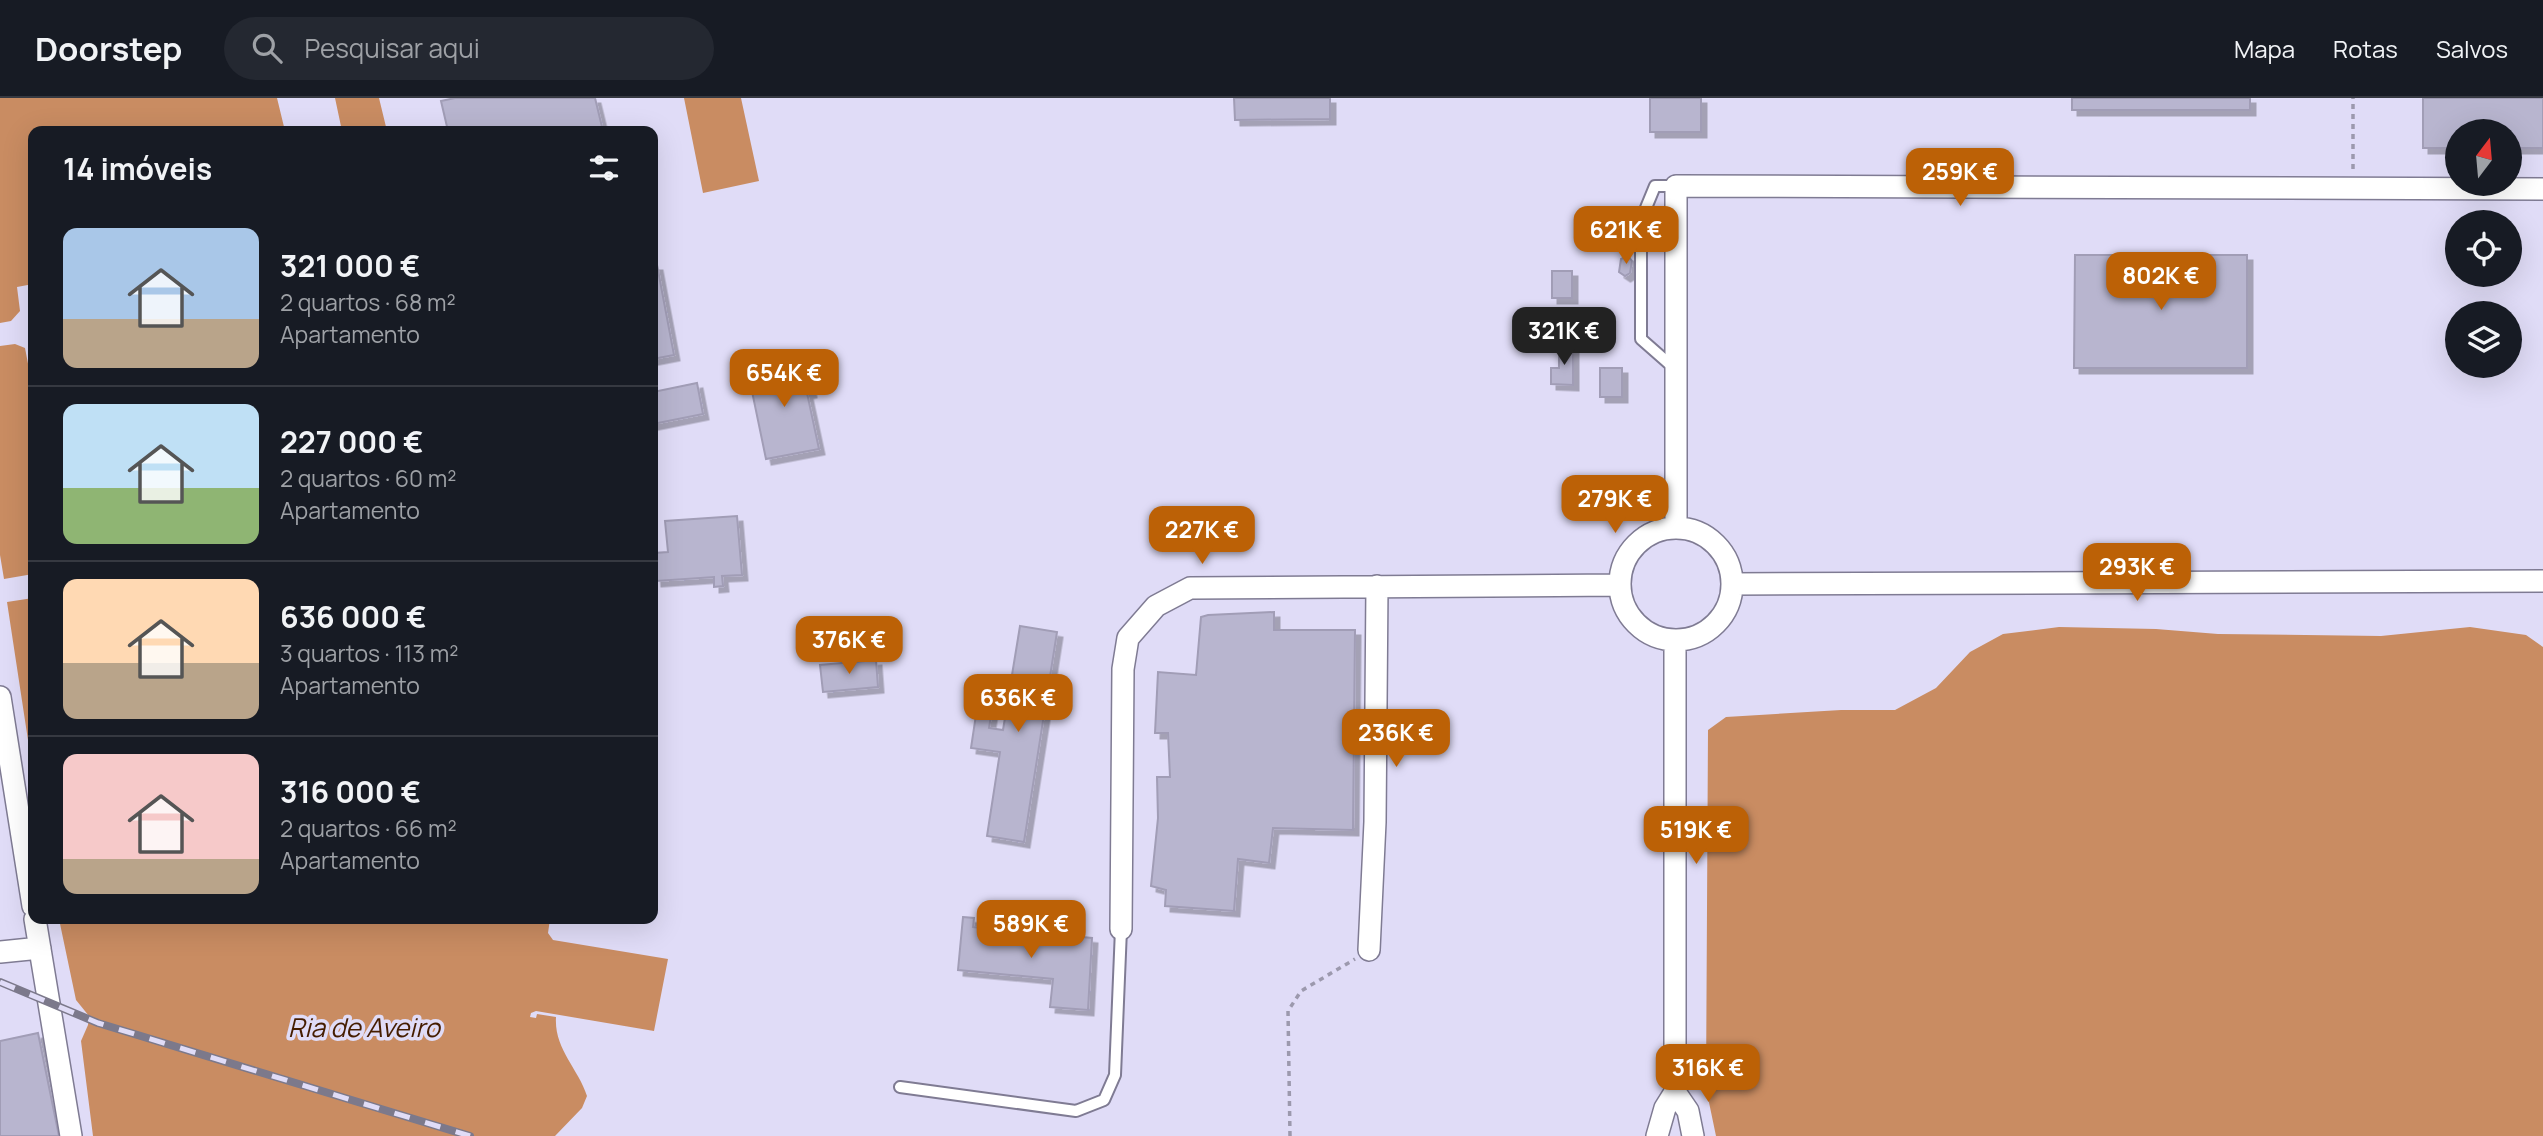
<!DOCTYPE html>
<html lang="pt">
<head>
<meta charset="utf-8">
<style>
	:root { --surface:#171b24; --page:#242831; --text:#f1f3f6; --muted:#9ea1a6; --line:#363941; --accent:#bc6106 }
	body { margin:0; font-family:Manrope,sans-serif; background:var(--page); color:var(--text); height:100vh; display:flex; flex-direction:column; font-size:26px; white-space:nowrap }
	* { box-sizing:border-box; margin:0 }
	p { font-size:23px; color:var(--muted) }
	.icon { flex:none; width:38px; height:38px; fill:none; stroke:currentColor; stroke-width:2; stroke-linecap:round; stroke-linejoin:round }
	.map { position:relative; flex:1; overflow:hidden }
	.drawer { position:absolute; left:28px; top:28px; width:630px; height:798px; display:flex; flex-direction:column; background:var(--surface); border-radius:14px; box-shadow:0 7px 28px #0002 }
	.drawer>* { flex:none }
	.needle { width:46px; rotate:16deg }
	.controls { position:absolute; left:2445px; top:21px; display:grid; gap:14px }
	.controls a { display:grid; place-items:center; width:77px; height:77px; border-radius:50%; background:var(--surface); box-shadow:0 7px 28px #0002; font-size:35px }
	.price { position:absolute; translate:-50% -60px; padding:0 16px; border-radius:14px; background:var(--accent); color:#fff; font-size:23px; line-height:46px; filter:drop-shadow(0 2px 4px #0008) }
	.price::after { content:''; position:absolute; left:50%; top:42px; width:21px; height:16px; margin-left:-10px; background:inherit; clip-path:polygon(0 0,100% 0,50% 100%) }
	.price.on { background:#222; color:#fff }
	ul { padding:0; list-style:none }
	li { display:flex; align-items:center; gap:21px; height:175px; padding:0 35px }
	li+li { border-top:2px solid var(--line) }
	li span { display:grid; place-items:center; flex:none; width:196px; height:140px; border-radius:14px; color:#555 }
	li>.icon { margin-inline-start:auto }
	span .icon { width:84px; height:84px; fill:#fffc; stroke-width:1 }
	li b { font-size:30px }
	h2 { display:flex; justify-content:space-between; align-items:center; height:84px; padding:0 35px; font-size:30px }
	header { display:flex; align-items:center; gap:42px; box-sizing:border-box; height:98px; padding:0 35px; background:var(--surface); border-bottom:2px solid var(--line) }
	header strong { font-size:33px }
	nav { display:flex; gap:38px; margin-inline-start:auto; font-size:24px }
	.search { width:490px; height:63px; background:var(--page); display:flex; align-items:center; gap:18px; box-sizing:border-box; padding:0 24px; border-radius:38px; color:var(--muted); font-size:26px }
	.map>svg:first-child { display:block }
	.water { fill:#c98c62 }
	.building { fill:#b8b5cf; stroke:#a19db6; stroke-width:2; filter:url(#shadow) }
	.lines { fill:none; stroke-linecap:round; stroke-linejoin:round }
	.service-casing { stroke:#7f7b93; stroke-width:14 }
	.minor-casing { stroke:#7f7b93; stroke-width:24 }
	.path { stroke:#9c99ad; stroke-width:3.5; stroke-dasharray:5 5; stroke-linecap:butt }
	.service { stroke:#fff; stroke-width:10 }
	.minor { stroke:#fff; stroke-width:21 }
	.rail-casing { stroke:#7c798b; stroke-width:8 }
	.rail { stroke:#e0dcf7; stroke-width:5; stroke-dasharray:16; stroke-linecap:butt }
	.labels { text-anchor:middle; dominant-baseline:central; stroke-width:7; stroke-linejoin:round; paint-order:stroke }
	.water-label { font-size:26px; font-style:italic; fill:#451d00; stroke:#e0dcf7 }
</style>
</head>
<body>
<header>
<strong>Doorstep</strong>
<div class="search"><svg class="icon" aria-label="search" viewBox="0 0 24 24"><circle cx="10" cy="10" r="6"/><path d="M15 15l6 6"/></svg>Pesquisar aqui</div>
<nav><a>Mapa</a><a>Rotas</a><a>Salvos</a></nav>
</header>
<div class="map">
<svg width="2543" height="1038" viewBox="0 0 2543 1038">
	<defs>
		<filter id="shadow"><feDropShadow dx="5.5" dy="5.5" stdDeviation="0" flood-color="#0004"/></filter>
	</defs>
	<rect width="100%" height="100%" fill="#e0dcf7"/>
	<path class="water" d="M 0,0 L 277,0 L 285,33 L 33,33 L 33,186 L 17,189 L 20,213 L 11,223 L 0,225 Z
		M 335,0 L 379,0 L 387,33 L 342,33 Z
		M 684,0 L 741,0 L 759,83 L 703,95 Z
		M 15,246 L 25,250 L 30,276 L 33,276 L 33,476 L 4,481 L 0,457 L 0,248 Z
		M 33,500 L 33,675 L 7,504 Z
		M 2059,529 L 2156,531 L 2218,536 L 2381,538 L 2470,529 L 2526,537 L 2543,549 L 2543,1038 L 1716,1038 L 1706,990 L 1708,632 L 1726,619 L 1841,612 L 1895,612 L 1936,590 L 1970,554 L 2003,536 Z
		M 59,821 L 550,821 L 548,835 L 553,842 L 668,861 L 654,933 L 536,913 L 531,915 L 530,919 L 536,920 L 537,916 L 556,919 C 554,951 578,970 587,998 L 582,1010 L 555,1038 L 93,1038 L 81,943 L 88,927 L 89,918 L 76,902 Z"/>
	<path class="building" d="M 455,0 L 595,0 L 603,33 L 448,33 L 441,3 Z
		M 1234,0 L 1330,0 L 1330,21 L 1235,22 Z
		M 1650,0 L 1701,0 L 1701,34 L 1650,34 Z
		M 2072,0 L 2250,0 L 2250,12 L 2072,12 Z
		M 2423,0 L 2543,0 L 2543,50 L 2510,50 L 2510,33 L 2457,33 L 2457,50 L 2423,50 Z
		M 2075,157 L 2247,157 L 2247,270 L 2074,270 Z
		M 1628,158 L 1632,163 L 1630,175 L 1625,178 L 1619,174 L 1621,161 Z
		M 653,167 L 657,167 L 674,257 L 653,261 Z
		M 1552,173 L 1572,173 L 1572,200 L 1552,200 Z
		M 1559,246 L 1573,246 L 1573,287 L 1551,286 L 1551,270 L 1559,270 Z
		M 805,262 L 811,294 L 807,295 L 819,351 L 766,361 L 748,274 Z
		M 1600,270 L 1622,270 L 1622,299 L 1600,299 Z
		M 697,285 L 703,316 L 653,326 L 653,294 Z
		M 737,418 L 742,477 L 722,478 L 723,488 L 714,489 L 714,479 L 656,483 L 654,455 L 668,454 L 665,423 Z
		M 1274,514 L 1274,532 L 1355,532 L 1353,732 L 1273,730 L 1269,765 L 1238,761 L 1234,813 L 1165,808 L 1166,792 L 1151,788 L 1158,720 L 1157,679 L 1170,679 L 1168,635 L 1155,635 L 1158,574 L 1196,577 L 1201,519 L 1208,517 Z
		M 1020,528 L 1057,534 L 1024,744 L 987,738 L 1000,654 L 971,650 L 977,610 L 992,612 L 989,630 L 1003,632 Z
		M 876,562 L 878,589 L 823,594 L 820,567 Z
		M 963,819 L 974,820 L 973,829 L 1092,840 L 1088,912 L 1050,909 L 1053,881 L 958,872 Z
		M 38,935 L 59,1038 L 0,1038 L 0,943 Z"/>
	<g class="lines">
		<defs>
			<path id="service" d="M 1674,270 L 1641,241 L 1641,122 L 1655,88 L 1676,88
				M 900,989 L 1076,1013 L 1104,1002 L 1115,977 L 1121,831"/>
			<path id="minor" d="M 1676,429 L 1676,88 L 2543,91
				M1620 486a56 56 0 1 1 112 0a56 56 0 1 1-112 0Z
				M 1732,486 L 2543,483
				M 0,599 L 33,808
				M 35,821 L 71,1038
				M 1121,831 L 1123,571 L 1128,540 L 1156,508 L 1190,490 L 1620,487
				M 1369,852 L 1375,724 L 1377,488
				M 0,854 L 40,850
				M 1675,994 L 1688,1013 L 1693,1038
				M 1657,1038 L 1665,1010 L 1675,994 L 1675,543"/>
		</defs>
		<use href="#service" class="service-casing"/>
		<use href="#minor" class="minor-casing"/>
		<path class="path" d="M 2353,71 L 2353,0
			M 1290,1038 L 1288,913 L 1301,893 L 1355,861"/>
		<use href="#service" class="service"/>
		<use href="#minor" class="minor"/>
		<defs>
			<path id="rail" d="M 0,884 L 98,925 L 470,1038"/>
		</defs>
		<use href="#rail" class="rail-casing"/>
		<use href="#rail" class="rail"/>
	</g>
	<g class="labels">
		<g class="water-label">
			<text x="364" y="929">Ria de Aveiro</text>
		</g>
	</g>
</svg>
<div class="controls">
<a><svg class="needle" viewBox="-14 -14 28 28"><path d="M0-13l5 13h-10z" fill="#e53935"/><path d="M0 13l5-13h-10z" fill="#9ea1a6"/></svg></a>
<a><svg class="icon" aria-label="locate" viewBox="0 0 24 24"><circle cx="12" cy="12" r="6"/><path d="M12 2v4M12 18v4M2 12h4M18 12h4"/></svg></a>
<a><svg class="icon" aria-label="layers" viewBox="0 0 24 24"><path d="M12 4l9 5-9 5-9-5zM3 14l9 5 9-5"/></svg></a>
</div>
<b class="price" style="left:1960px;top:110px">259K €</b>
<b class="price" style="left:1626px;top:168px">621K €</b>
<b class="price" style="left:2161px;top:214px">802K €</b>
<b class="price on" style="left:1564px;top:269px">321K €</b>
<b class="price" style="left:784px;top:311px">654K €</b>
<b class="price" style="left:1615px;top:437px">279K €</b>
<b class="price" style="left:1202px;top:468px">227K €</b>
<b class="price" style="left:2137px;top:505px">293K €</b>
<b class="price" style="left:849px;top:578px">376K €</b>
<b class="price" style="left:1018px;top:636px">636K €</b>
<b class="price" style="left:1396px;top:671px">236K €</b>
<b class="price" style="left:1696px;top:768px">519K €</b>
<b class="price" style="left:1031px;top:862px">589K €</b>
<b class="price" style="left:1708px;top:1006px">316K €</b>
<section class="drawer">
<h2>14 imóveis<svg class="icon" aria-label="filters" viewBox="0 0 24 24"><path d="M4 7h16M4 17h16"/><circle cx="9" cy="7" r="2"/><circle cx="15" cy="17" r="2"/></svg></h2>
<ul>
<li><span style="background:linear-gradient(#a9c7e8 65%,#b9a48a 0)"><svg class="icon" aria-label="home" viewBox="0 0 24 24"><path d="M3 11l9-7 9 7M6 9v11h12V9"/></svg></span><div><b>321 000 €</b><p>2 quartos · 68 m²</p><p>Apartamento</p></div></li>
<li><span style="background:linear-gradient(#bfe0f5 60%,#8fb573 0)"><svg class="icon" aria-label="home" viewBox="0 0 24 24"><path d="M3 11l9-7 9 7M6 9v11h12V9"/></svg></span><div><b>227 000 €</b><p>2 quartos · 60 m²</p><p>Apartamento</p></div></li>
<li><span style="background:linear-gradient(#ffd9b3 60%,#b9a48a 0)"><svg class="icon" aria-label="home" viewBox="0 0 24 24"><path d="M3 11l9-7 9 7M6 9v11h12V9"/></svg></span><div><b>636 000 €</b><p>3 quartos · 113 m²</p><p>Apartamento</p></div></li>
<li><span style="background:linear-gradient(#f6c9c9 75%,#b9a48a 0)"><svg class="icon" aria-label="home" viewBox="0 0 24 24"><path d="M3 11l9-7 9 7M6 9v11h12V9"/></svg></span><div><b>316 000 €</b><p>2 quartos · 66 m²</p><p>Apartamento</p></div></li>
</ul>
</section>
</div>
</body>
</html>
